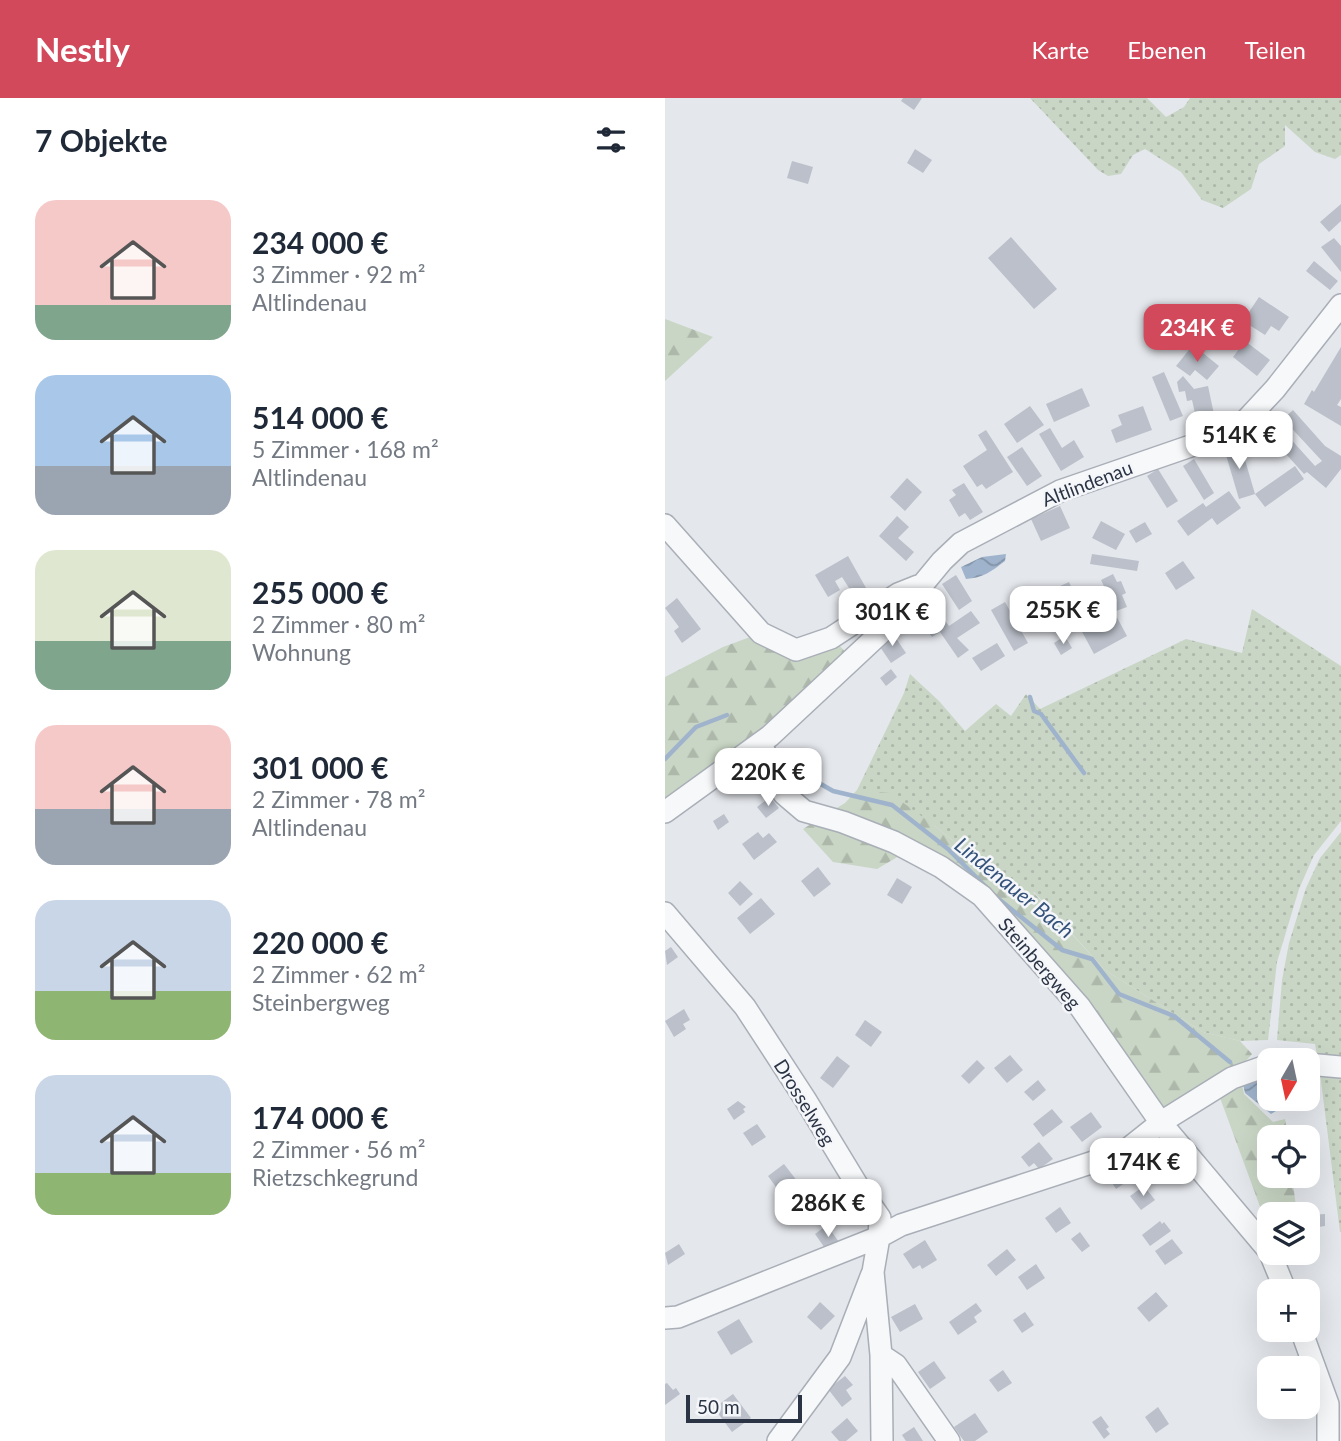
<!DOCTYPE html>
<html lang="de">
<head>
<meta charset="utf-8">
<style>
	:root { --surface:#fff; --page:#f6f6f7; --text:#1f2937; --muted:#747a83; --accent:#d1495b }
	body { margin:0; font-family:Lato,sans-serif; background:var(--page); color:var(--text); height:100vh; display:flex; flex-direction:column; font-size:26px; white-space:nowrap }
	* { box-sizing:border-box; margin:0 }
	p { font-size:23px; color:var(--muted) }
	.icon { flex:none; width:38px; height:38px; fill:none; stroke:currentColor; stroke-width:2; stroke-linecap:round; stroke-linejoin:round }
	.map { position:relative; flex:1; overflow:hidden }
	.drawer { display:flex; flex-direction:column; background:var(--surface); width:665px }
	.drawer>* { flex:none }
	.needle { width:46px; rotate:189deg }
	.fabs { position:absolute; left:592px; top:950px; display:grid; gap:14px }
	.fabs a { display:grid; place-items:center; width:63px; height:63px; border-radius:14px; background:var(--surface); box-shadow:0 7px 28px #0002; font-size:35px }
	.scale { position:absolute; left:21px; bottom:18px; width:116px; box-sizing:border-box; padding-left:7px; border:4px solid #2b3445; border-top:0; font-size:19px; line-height:24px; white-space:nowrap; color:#2b3445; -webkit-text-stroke:5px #f4f6f9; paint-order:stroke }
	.price { position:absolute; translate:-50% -60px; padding:0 16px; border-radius:14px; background:#fff; color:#222; font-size:23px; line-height:46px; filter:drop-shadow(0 2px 4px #0008) }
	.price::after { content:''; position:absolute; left:50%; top:42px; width:21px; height:16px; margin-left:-10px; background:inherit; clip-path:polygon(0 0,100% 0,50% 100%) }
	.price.active { background:var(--accent); color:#fff }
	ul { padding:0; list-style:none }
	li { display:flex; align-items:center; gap:21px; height:175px; padding:0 35px }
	li span { display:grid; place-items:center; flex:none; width:196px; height:140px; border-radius:21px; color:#555 }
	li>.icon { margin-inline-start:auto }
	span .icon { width:84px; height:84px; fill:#fffc; stroke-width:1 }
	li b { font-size:30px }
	h2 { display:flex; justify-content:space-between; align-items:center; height:84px; padding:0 35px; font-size:30px }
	header { display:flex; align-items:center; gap:42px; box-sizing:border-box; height:98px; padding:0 35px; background:var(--accent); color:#fff }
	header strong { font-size:33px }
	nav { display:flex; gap:38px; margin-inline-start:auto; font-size:24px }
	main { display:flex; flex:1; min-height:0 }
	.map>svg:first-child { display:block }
	.green { fill:url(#green-dots) }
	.forest { fill:url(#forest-firs) }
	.water { fill:url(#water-waves) }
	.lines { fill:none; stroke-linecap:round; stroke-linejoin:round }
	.stream { stroke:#9fb4cc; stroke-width:4.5 }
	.building { fill:#bbc0ca }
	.minor-casing { stroke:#a9aeb7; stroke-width:24 }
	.minor { stroke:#f7f8fa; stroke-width:21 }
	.labels { text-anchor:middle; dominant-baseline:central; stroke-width:5; stroke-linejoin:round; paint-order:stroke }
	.street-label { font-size:19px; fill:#2b3445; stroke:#f4f6f9 }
	.water-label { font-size:21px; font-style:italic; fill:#34527a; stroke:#f4f6f9 }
</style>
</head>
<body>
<header>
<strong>Nestly</strong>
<nav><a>Karte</a><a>Ebenen</a><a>Teilen</a></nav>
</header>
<main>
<section class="drawer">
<h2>7 Objekte<svg class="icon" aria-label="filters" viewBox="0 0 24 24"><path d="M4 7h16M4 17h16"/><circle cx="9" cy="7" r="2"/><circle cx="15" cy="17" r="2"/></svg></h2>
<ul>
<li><span style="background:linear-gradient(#f6c9c9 75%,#7fa58c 0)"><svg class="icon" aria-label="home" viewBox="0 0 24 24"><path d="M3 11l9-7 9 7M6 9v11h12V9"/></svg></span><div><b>234 000 €</b><p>3 Zimmer · 92 m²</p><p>Altlindenau</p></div></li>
<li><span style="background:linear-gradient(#a9c7e8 65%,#9aa5b1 0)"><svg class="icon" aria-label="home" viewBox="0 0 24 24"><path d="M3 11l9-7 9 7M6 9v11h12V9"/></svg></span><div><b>514 000 €</b><p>5 Zimmer · 168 m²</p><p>Altlindenau</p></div></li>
<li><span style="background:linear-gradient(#dfe7d0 65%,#7fa58c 0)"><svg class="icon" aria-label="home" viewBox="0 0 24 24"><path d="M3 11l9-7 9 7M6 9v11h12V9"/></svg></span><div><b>255 000 €</b><p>2 Zimmer · 80 m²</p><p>Wohnung</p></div></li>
<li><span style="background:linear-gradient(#f6c9c9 60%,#9aa5b1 0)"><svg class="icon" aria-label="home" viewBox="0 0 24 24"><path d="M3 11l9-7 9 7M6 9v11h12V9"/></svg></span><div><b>301 000 €</b><p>2 Zimmer · 78 m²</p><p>Altlindenau</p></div></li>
<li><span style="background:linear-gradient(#c9d6e8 65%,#8fb573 0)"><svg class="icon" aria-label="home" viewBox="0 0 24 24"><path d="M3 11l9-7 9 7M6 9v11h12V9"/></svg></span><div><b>220 000 €</b><p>2 Zimmer · 62 m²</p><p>Steinbergweg</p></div></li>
<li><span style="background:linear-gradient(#c9d6e8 70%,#8fb573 0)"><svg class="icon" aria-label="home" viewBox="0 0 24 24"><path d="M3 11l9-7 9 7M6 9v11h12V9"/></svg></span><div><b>174 000 €</b><p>2 Zimmer · 56 m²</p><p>Rietzschkegrund</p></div></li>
</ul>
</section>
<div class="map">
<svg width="676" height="1343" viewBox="0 0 676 1343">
	<defs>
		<pattern id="green-dots" width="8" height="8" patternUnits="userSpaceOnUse" patternTransform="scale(1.75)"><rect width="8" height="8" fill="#c9d6c5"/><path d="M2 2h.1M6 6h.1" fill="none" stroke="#adb8ab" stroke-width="1.8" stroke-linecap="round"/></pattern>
		<pattern id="forest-firs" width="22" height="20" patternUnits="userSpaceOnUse" patternTransform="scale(1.75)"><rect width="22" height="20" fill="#c9d6c5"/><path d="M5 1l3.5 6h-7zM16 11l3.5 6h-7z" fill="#adb8ab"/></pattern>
		<pattern id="water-waves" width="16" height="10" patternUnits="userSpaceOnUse" patternTransform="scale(1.75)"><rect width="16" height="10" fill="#9fb4cc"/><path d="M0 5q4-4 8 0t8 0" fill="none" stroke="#8293a7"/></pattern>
	</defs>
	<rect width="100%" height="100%" fill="#e4e7ec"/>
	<path class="green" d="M 365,0 L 482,0 L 501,19 L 519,9 L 525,0 L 676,0 L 676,57 L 670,61 L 650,54 L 620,27 L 620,48 L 594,66 L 586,91 L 558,110 L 537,102 L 516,74 L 480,51 L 468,57 L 456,76 L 443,78 L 433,72 Z
		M 587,511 L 676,568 L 676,723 L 649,757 L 634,791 L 612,864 L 603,942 L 575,943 L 538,934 L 440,872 L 369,794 L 359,801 L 270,728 L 192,692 L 239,595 L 245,576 L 274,603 L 300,633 L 331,606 L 346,618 L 361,596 L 375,611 L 521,541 L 577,555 Z
		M 676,734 L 676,965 L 653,963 L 650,946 L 612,942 L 617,882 L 624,845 L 641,790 L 655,760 Z
		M 655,975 L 676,976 L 676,1134 L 675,1134 Z"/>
	<path class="forest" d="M 0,221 L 48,239 L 0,283 Z
		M 96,535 L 131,558 L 173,546 L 184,558 L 100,634 L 0,707 L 0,579 L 58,549 Z
		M 192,692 L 225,695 L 270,728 L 359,801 L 368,794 L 440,872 L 538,934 L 575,943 L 587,956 L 567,979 L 577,986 L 579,996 L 608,1024 L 620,1021 L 623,1039 L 604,1040 L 604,1078 L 627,1078 L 632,1116 L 604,1116 L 604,1133 L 551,989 L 496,1023 L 318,796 L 246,751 L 212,771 L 168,764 L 138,731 L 180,705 Z"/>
	<path class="water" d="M 341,456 L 340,463 C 327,473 318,480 301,481 L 296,469 L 317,459 Z
		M 595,980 L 604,980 L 604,1001 L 616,1001 L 616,1010 L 606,1016 L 580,995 L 578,986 Z"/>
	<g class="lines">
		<path class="stream" d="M 365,599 L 369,613 L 376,616 L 419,675
			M 108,654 L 140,677 L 168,693 L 227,707 L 283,751 L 321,789
			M 0,661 L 31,629 L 62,617
			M 330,798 L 397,852 L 427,861 L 454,896 L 509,918 L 565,964"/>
	</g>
	<path class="building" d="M 238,0 L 257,0 L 249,12 L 236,3 Z
		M 250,51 L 267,62 L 258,75 L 242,65 Z
		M 127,63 L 148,69 L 143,86 L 122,80 Z
		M 676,106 L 676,123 L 664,134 L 655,124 Z
		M 346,139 L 392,191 L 369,211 L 323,160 Z
		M 669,140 L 676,148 L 676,174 L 656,149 Z
		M 649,163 L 673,183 L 665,192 L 641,173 Z
		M 594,199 L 624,219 L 614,233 L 606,228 L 600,237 L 578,223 Z
		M 556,206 L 580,227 L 567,240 L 546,218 Z
		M 580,243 L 605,262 L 592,278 L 568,259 Z
		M 528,247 L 554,268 L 542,282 L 530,272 L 525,278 L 511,268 Z
		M 676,249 L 676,301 L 672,307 L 676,309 L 676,328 L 639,306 L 647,292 L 649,294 Z
		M 499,274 L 518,318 L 505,323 L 487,279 Z
		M 518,278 L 529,291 L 543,288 L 550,321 L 532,324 L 527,302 L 522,303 L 520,293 L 514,294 L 512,284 Z
		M 417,290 L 425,308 L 389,324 L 381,306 Z
		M 365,308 L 379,327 L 352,345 L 339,326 Z
		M 478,308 L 487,332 L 451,345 L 446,332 L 457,327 L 453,317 Z
		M 628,312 L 660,348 L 676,358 L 676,371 L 661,390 L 642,374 L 639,376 L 603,336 L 613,327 L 650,368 L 657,363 L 618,321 Z
		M 385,330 L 397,350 L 409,342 L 419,359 L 396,373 L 374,336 Z
		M 321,332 L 348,374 L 321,391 L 317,386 L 312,389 L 298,368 L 322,352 L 313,337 Z
		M 575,345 L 590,396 L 574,401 L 559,350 Z
		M 357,349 L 377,378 L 362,388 L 342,359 Z
		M 529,361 L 549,395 L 539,402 L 518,368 Z
		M 630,368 L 639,381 L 600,409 L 590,396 Z
		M 493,371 L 513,403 L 502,410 L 482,378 Z
		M 242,380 L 257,394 L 240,413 L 225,399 Z
		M 299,385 L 318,414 L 305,422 L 300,415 L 294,419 L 284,402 L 291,397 L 287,392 Z
		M 564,393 L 576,410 L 552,427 L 547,420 L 523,438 L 512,423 L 538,405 L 541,409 Z
		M 395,408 L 405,430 L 376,443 L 366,421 Z
		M 232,418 L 244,429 L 233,440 L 249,454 L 241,463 L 214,438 Z
		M 436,423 L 460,436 L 451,452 L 427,440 Z
		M 480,424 L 487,436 L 471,445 L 464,433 Z
		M 427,456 L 474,463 L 472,473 L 425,466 Z
		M 183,458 L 205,497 L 193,504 L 177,479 L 170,483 L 175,492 L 163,499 L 150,477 Z
		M 518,463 L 530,480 L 511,492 L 500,475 Z
		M 448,476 L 452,484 L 456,483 L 461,495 L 457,497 L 462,509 L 451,513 L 436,482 Z
		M 291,477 L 307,503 L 294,512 L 277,486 Z
		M 404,484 L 420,519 L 403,527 L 401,524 L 395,527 L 387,510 L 393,507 L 386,492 Z
		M 12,500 L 36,531 L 17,545 L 9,533 L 14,529 L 0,510 Z
		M 340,504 L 363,545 L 349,553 L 326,512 Z
		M 448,512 L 462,538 L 429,556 L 415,530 Z
		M 306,513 L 315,525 L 292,540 L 304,552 L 293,560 L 275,534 L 267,539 L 257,526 L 274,515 L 284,528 Z
		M 228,536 L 241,555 L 226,565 L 213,546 Z
		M 400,538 L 407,550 L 396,557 L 389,545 Z
		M 332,545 L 340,558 L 316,573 L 307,560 Z
		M 226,571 L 232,579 L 221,588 L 215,580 Z
		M 105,699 L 114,710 L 101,720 L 92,709 Z
		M 59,716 L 64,724 L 53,732 L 48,723 Z
		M 93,734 L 98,740 L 104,735 L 112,744 L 89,762 L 77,746 Z
		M 153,769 L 166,786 L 149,799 L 136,783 Z
		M 232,780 L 247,789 L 237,806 L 222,797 Z
		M 75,783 L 88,796 L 75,808 L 63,795 Z
		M 96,800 L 110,816 L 85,836 L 72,820 Z
		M 6,849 L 13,859 L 2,867 L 0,853 Z
		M 19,911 L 25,922 L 18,926 L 21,931 L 9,939 L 0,923 Z
		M 200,922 L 217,934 L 206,949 L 190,937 Z
		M 345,957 L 358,972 L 342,985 L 329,970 Z
		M 172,958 L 185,968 L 168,990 L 155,980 Z
		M 312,962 L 320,970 L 304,986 L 296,978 Z
		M 373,982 L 381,992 L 368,1003 L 359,994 Z
		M 73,1003 L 81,1009 L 78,1011 L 80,1014 L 69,1022 L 62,1011 Z
		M 387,1011 L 398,1024 L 378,1039 L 368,1026 Z
		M 426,1014 L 437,1029 L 417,1044 L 405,1029 Z
		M 92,1026 L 101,1039 L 87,1048 L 78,1035 Z
		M 374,1044 L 388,1061 L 374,1071 L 369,1065 L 364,1069 L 356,1059 Z
		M 119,1066 L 136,1088 L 119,1100 L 103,1078 Z
		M 452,1067 L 455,1072 L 459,1069 L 467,1080 L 451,1091 L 441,1075 Z
		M 479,1088 L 490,1102 L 476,1112 L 465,1098 Z
		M 150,1107 L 156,1115 L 142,1124 L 136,1116 Z
		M 395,1109 L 406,1125 L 391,1135 L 380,1120 Z
		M 660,1116 L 660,1128 L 647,1130 L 646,1117 Z
		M 495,1123 L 497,1126 L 499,1124 L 506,1133 L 485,1148 L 477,1137 Z
		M 162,1127 L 176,1147 L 162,1153 L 150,1136 Z
		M 415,1134 L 425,1148 L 417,1154 L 406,1141 Z
		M 507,1141 L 518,1155 L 500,1167 L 490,1153 Z
		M 260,1142 L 272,1162 L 257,1171 L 255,1167 L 248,1171 L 238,1156 Z
		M 14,1146 L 20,1156 L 3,1167 L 0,1155 Z
		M 342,1151 L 351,1162 L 331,1178 L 322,1167 Z
		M 371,1166 L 380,1180 L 362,1192 L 353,1179 Z
		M 491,1194 L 503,1208 L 484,1224 L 472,1210 Z
		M 155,1204 L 170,1218 L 156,1232 L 142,1219 Z
		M 311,1205 L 317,1213 L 309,1219 L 312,1224 L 293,1237 L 284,1224 Z
		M 250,1206 L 258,1221 L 235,1234 L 226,1219 Z
		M 360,1214 L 369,1227 L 357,1235 L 348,1222 Z
		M 74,1221 L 88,1244 L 66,1257 L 52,1234 Z
		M 269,1263 L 281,1280 L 265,1291 L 253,1274 Z
		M 338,1272 L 347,1285 L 333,1294 L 324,1282 Z
		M 180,1278 L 188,1287 L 181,1292 L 187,1301 L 177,1309 L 163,1291 Z
		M 2,1285 L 8,1292 L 11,1290 L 15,1296 L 0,1307 L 0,1286 Z
		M 68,1296 L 86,1320 L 67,1334 L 49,1310 Z
		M 493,1309 L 504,1326 L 491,1335 L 480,1319 Z
		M 310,1315 L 323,1334 L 310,1343 L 299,1343 L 289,1329 Z
		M 436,1318 L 444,1329 L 441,1331 L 445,1336 L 439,1341 L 427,1324 Z
		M 182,1320 L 193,1333 L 181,1343 L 174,1343 L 166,1334 Z
		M 249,1329 L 258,1343 L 241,1343 L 237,1337 Z"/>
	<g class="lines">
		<defs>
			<path id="minor" d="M 0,427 L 96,535 L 131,552 L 166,540 L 233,496 L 253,488
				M 96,646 L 119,696 L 139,713 L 178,724 L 229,744 L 276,769 L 317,798 L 415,909 L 496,1025 L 604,1153
				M 0,714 L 105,638 L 224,527 L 277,463 L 296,445 L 395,393 L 572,332 L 610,291 L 676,207
				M 0,815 L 80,909 L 140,1001 L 194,1090 L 215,1120 L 214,1139 L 208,1174 L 216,1257 L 217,1343
				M 642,966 L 676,969
				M 605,1155 L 621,1194
				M 0,1220 L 13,1219 L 214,1139 L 236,1127 L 459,1054 L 498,1023 L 567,980 L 604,967
				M 636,1232 L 663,1306 L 663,1343
				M 216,1257 L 231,1267 L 284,1343
				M 113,1343 L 175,1259 L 207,1176"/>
		</defs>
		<use href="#minor" class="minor-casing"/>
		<use href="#minor" class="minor"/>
	</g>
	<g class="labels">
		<g class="street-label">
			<text transform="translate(422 385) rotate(-21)">Altlindenau</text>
			<text transform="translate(375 865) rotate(49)">Steinbergweg</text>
			<text transform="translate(140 1004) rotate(58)">Drosselweg</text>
		</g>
		<g class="water-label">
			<text transform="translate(350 789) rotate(39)">Lindenauer Bach</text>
		</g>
	</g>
</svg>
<div class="fabs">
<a><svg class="needle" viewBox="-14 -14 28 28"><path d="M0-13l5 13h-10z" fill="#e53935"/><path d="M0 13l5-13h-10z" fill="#747a83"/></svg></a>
<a><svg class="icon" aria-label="locate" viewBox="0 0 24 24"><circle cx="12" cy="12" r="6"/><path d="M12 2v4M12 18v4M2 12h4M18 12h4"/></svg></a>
<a><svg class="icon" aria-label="layers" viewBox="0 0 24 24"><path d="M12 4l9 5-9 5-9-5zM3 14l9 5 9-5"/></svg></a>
<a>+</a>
<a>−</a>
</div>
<div class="scale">50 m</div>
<b class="price active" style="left:532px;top:266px">234K €</b>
<b class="price" style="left:574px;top:373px">514K €</b>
<b class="price" style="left:398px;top:548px">255K €</b>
<b class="price" style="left:227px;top:550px">301K €</b>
<b class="price" style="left:103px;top:710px">220K €</b>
<b class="price" style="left:478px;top:1100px">174K €</b>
<b class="price" style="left:163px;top:1141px">286K €</b>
</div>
</main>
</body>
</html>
